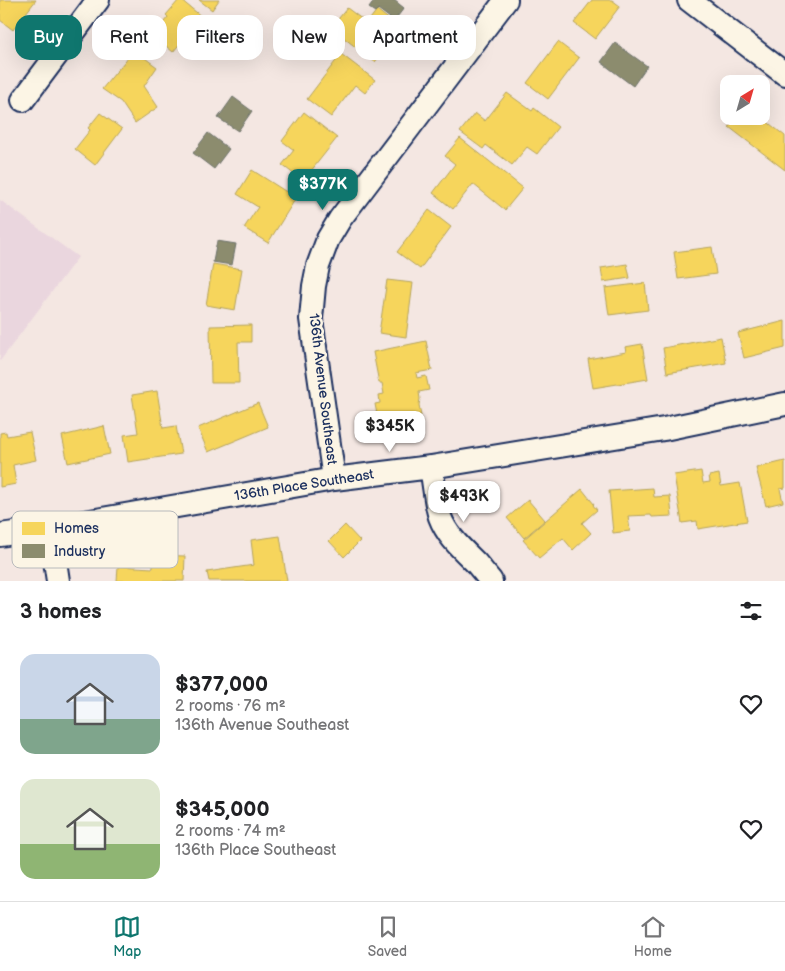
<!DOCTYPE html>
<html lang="en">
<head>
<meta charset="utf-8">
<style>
	:root { --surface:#fff; --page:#f2f2f2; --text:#202124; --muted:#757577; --line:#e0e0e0; --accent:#0f766e }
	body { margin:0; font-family:"Balsamiq Sans",sans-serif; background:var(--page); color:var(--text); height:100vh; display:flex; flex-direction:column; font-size:19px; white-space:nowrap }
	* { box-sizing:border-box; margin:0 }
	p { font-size:16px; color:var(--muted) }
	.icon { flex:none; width:28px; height:28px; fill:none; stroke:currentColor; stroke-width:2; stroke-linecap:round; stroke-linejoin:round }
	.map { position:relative; height:581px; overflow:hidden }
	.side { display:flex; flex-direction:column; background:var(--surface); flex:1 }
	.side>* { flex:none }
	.hud { position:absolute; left:15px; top:15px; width:500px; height:45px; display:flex; gap:10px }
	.needle { width:32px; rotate:37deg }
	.buttons { position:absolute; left:720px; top:75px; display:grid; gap:10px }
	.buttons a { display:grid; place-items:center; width:50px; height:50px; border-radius:10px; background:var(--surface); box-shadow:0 5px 20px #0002; font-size:25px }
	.price { position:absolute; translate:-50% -42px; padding:0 11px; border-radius:10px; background:#fff; color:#222; font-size:16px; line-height:32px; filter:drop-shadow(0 1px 2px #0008) }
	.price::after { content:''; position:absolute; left:50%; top:30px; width:15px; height:11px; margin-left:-8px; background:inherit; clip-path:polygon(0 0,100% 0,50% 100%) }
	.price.current { background:var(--accent); color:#fff }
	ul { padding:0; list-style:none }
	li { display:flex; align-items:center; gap:15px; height:125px; padding:0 20px }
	li span { display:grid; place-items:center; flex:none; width:140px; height:100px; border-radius:15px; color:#555 }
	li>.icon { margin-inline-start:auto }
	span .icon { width:60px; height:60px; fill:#fffc; stroke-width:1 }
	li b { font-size:21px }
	h2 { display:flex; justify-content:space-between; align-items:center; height:60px; padding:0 20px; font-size:21px }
	.chip { padding:0 18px; border-radius:15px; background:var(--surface); box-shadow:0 5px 20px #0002; font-size:18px; line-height:45px }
	.chip.current { background:var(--accent); color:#fff }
	.dock { display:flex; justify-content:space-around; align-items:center; height:70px; border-top:1px solid var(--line); background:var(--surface); font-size:14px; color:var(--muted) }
	.dock a { display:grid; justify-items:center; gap:2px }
	.dock .current { color:var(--accent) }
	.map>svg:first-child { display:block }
	.built { fill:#ead6de }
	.homes { fill:#f6d55c; stroke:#b4a35d }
	.industry { fill:#8c8c6e; stroke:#6a7069 }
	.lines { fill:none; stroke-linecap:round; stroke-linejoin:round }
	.street-casing { stroke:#1b2f5e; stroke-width:26 }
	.street { stroke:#fcf5e5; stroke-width:22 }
	.labels { text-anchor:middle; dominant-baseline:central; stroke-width:5; stroke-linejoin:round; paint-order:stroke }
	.street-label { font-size:14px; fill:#1b2f5e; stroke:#fcf5e5 }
	.key { fill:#fcf5e5; stroke:#b8babc; stroke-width:1 }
	.key-label { font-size:14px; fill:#1b2f5e }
</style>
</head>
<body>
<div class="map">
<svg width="785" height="581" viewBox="0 0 785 581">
	<rect width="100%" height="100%" fill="#f4e7e2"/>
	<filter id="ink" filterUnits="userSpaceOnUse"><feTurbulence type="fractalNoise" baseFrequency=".02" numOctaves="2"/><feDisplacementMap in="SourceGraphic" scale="10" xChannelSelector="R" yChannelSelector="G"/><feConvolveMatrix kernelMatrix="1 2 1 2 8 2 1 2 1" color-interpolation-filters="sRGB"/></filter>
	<g filter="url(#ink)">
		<path class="built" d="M 0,200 L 78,257 L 0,361 Z"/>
		<path class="homes" d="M 0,0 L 36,0 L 13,30 L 0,20 Z
			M 179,0 L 181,0 L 202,17 L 173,52 L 153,35 L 168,17 L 166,15 Z
			M 199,0 L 219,0 L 212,10 Z
			M 592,0 L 612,0 L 620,6 L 595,39 L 574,23 Z
			M 347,8 L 367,23 L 377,10 L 401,29 L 375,62 L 331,28 Z
			M 558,42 L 579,58 L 548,99 L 527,83 Z
			M 134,50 L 157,67 L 144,86 L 158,107 L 135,123 L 121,102 L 102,89 Z
			M 341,54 L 375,80 L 365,93 L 355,85 L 331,117 L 307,99 Z
			M 507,93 L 532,111 L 534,108 L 558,127 L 537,154 L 527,147 L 512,165 L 486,145 L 483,149 L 460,132 L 475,113 L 485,121 Z
			M 304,112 L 337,138 L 303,181 L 282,165 L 294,150 L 282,141 Z
			M 100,113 L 122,129 L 95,165 L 75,149 L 90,130 L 88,128 Z
			M 738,116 L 760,116 L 785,136 L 785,170 L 729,127 Z
			M 460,138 L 523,188 L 505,210 L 473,184 L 453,209 L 433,193 L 455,164 L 445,156 Z
			M 252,170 L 296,198 L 268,243 L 244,228 L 258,207 L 237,194 Z
			M 429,210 L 451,227 L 420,269 L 397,252 Z
			M 712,247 L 716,274 L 678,279 L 674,252 Z
			M 213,264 L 242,269 L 235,310 L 206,305 Z
			M 627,264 L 630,278 L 603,282 L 601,268 Z
			M 387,280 L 413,283 L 406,337 L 379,333 Z
			M 645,283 L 648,310 L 609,315 L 605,288 Z
			M 785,321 L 785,348 L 744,358 L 738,333 Z
			M 251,325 L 251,342 L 238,342 L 239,383 L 211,383 L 210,326 Z
			M 721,337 L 726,363 L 667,373 L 663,348 Z
			M 426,341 L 432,370 L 416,373 L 417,378 L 426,376 L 429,390 L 419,392 L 420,399 L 419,405 L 421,416 L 379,425 L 375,404 L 380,403 L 379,395 L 384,394 L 382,383 L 379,383 L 373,352 Z
			M 642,344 L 648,379 L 593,388 L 588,359 L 626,352 L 625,347 Z
			M 157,391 L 163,428 L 176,426 L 181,454 L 128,462 L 124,435 L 138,433 L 132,395 Z
			M 258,403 L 268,427 L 208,452 L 198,428 Z
			M 104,426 L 110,454 L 68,463 L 62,436 Z
			M 6,432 L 7,436 L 30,432 L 36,460 L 13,465 L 16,484 L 0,487 L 0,433 Z
			M 785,461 L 785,488 L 780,489 L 783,502 L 766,506 L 756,468 Z
			M 701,471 L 703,483 L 710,482 L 709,476 L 719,474 L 721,486 L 740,483 L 747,521 L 698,529 L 697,521 L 682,523 L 674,475 Z
			M 653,488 L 654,497 L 670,496 L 672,516 L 652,517 L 651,515 L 628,516 L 630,531 L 613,533 L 609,491 Z
			M 582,489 L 594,504 L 593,505 L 597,510 L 582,523 L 591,533 L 573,550 L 563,538 L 539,558 L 523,540 Z
			M 528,500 L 545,520 L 524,538 L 507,518 Z
			M 345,525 L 360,541 L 344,557 L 329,541 Z
			M 280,536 L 287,581 L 209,581 L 207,572 L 254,565 L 251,540 Z
			M 153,555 L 185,556 L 184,581 L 117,581 L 118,566 L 153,568 Z"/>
		<path class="industry" d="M 375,0 L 394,0 L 404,8 L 394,21 L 378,9 L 375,12 L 369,8 Z
			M 615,43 L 647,66 L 633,86 L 601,62 Z
			M 233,97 L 252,111 L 238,131 L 218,118 Z
			M 208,133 L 229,149 L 214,169 L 193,153 Z
			M 217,241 L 236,244 L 232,265 L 213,262 Z"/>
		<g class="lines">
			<defs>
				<path id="street" d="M 689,0 L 785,74
					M 23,100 L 98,0
					M 431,467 C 434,483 435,501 440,517 C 447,536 462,549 476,563 C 481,569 486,575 491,581
					M 334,479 L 311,319 L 314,286 L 318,266 L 328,239 L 340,219 L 506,0
					M 50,528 L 58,581
					M 0,535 L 50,528 L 334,479 L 431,467 L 664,429 L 785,404"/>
			</defs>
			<use href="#street" class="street-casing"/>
			<use href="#street" class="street"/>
		</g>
	</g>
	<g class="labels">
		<g class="street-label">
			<text transform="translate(323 389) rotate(83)">136th Avenue Southeast</text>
			<text transform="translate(304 485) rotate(-9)">136th Place Southeast</text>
		</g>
	</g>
	<rect x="12" y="511" width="166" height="57" rx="8" class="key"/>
	<rect x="22" y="522" width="23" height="13" fill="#f6d55c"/>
	<rect x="22" y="544" width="23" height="14" fill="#8c8c6e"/>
	<g class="key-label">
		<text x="54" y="533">Homes</text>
		<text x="54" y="556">Industry</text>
	</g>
</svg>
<div class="buttons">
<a><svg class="needle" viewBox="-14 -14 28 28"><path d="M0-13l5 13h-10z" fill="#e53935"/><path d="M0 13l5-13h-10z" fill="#757577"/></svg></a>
</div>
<b class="price current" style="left:323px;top:211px">$377K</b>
<b class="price" style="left:390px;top:453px">$345K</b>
<b class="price" style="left:464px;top:523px">$493K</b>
<div class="hud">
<a class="chip current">Buy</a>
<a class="chip">Rent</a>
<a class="chip">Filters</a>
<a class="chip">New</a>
<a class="chip">Apartment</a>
</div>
</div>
<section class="side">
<h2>3 homes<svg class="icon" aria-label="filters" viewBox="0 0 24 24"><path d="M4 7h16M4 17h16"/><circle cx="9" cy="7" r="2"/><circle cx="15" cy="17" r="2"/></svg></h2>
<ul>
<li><span style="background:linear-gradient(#c9d6e8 65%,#7fa58c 0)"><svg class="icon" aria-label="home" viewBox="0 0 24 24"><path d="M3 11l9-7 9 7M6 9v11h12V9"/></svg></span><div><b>$377,000</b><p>2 rooms · 76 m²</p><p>136th Avenue Southeast</p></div><svg class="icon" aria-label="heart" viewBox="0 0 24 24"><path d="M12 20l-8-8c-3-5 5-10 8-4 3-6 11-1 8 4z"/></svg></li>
<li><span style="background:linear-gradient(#dfe7d0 65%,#8fb573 0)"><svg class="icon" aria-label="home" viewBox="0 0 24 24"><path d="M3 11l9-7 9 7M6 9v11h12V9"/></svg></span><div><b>$345,000</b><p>2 rooms · 74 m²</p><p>136th Place Southeast</p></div><svg class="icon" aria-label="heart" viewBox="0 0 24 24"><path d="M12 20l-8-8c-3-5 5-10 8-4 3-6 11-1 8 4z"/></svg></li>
</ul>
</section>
<nav class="dock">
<a class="current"><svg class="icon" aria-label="map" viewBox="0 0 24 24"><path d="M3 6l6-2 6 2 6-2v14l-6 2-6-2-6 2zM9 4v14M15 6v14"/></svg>Map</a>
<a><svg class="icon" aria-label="saved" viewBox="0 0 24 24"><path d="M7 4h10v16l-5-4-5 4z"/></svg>Saved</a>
<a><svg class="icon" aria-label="home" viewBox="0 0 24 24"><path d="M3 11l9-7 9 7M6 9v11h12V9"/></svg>Home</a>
</nav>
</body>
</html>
